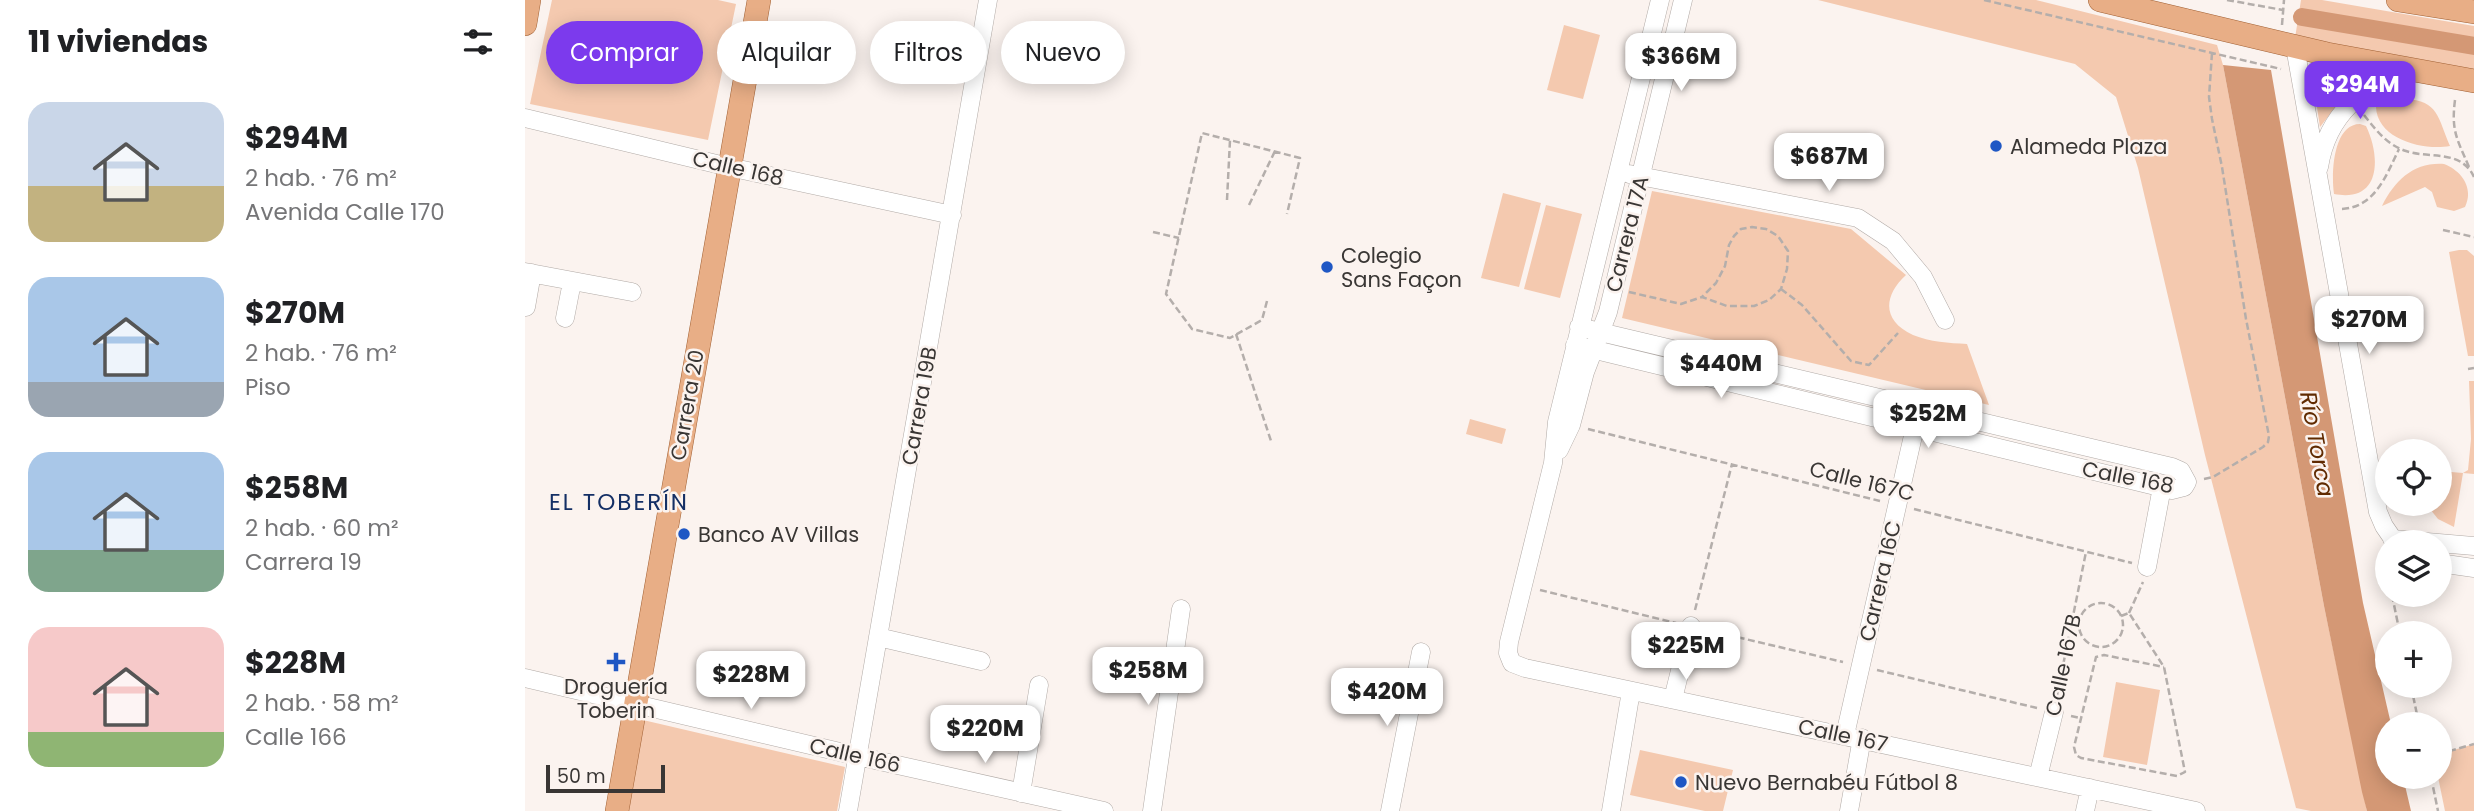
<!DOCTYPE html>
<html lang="es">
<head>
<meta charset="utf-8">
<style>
	:root { --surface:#fff; --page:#f6f6f6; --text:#202124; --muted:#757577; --accent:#7c3aed }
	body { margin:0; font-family:Poppins,sans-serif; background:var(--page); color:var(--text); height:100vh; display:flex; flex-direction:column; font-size:26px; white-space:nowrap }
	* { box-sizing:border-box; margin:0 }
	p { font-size:23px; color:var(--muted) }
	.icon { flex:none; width:38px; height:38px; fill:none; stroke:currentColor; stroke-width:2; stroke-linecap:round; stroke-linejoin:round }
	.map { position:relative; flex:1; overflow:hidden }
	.drawer { display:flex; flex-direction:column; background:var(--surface); width:525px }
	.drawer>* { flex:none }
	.banner { position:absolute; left:21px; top:21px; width:665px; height:63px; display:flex; gap:14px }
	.tools { position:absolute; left:1850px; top:439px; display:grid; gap:14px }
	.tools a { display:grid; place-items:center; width:77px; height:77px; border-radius:50%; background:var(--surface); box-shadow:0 4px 18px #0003; font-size:35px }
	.scale { position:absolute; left:21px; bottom:18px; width:119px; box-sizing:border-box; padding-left:7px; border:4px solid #393634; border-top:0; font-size:19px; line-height:24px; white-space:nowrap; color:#393634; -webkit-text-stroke:5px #fbf3ef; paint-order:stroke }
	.price { position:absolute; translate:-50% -60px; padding:0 16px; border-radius:14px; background:#fff; color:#222; font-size:23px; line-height:46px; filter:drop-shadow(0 2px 4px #0008) }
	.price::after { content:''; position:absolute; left:50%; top:42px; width:21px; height:16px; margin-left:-10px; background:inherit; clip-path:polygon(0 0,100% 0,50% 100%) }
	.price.selected { background:var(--accent); color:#fff }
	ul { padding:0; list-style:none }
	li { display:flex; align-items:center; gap:21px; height:175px; padding:0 28px }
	li span { display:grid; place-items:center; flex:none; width:196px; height:140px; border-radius:21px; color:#555 }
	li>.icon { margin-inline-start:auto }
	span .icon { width:84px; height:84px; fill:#fffc; stroke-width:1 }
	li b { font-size:30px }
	h2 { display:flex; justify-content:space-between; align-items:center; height:84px; padding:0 28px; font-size:30px }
	.tag { padding:0 24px; border-radius:32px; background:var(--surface); box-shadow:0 4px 18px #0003; font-size:24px; line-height:63px }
	.tag.selected { background:var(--accent); color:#fff }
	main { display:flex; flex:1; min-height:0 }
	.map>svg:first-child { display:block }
	.green { fill:#f4c9af }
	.water { fill:#d49875 }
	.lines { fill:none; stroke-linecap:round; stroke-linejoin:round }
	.canal { stroke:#d49875; stroke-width:18 }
	.minor-casing { stroke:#b1aaa6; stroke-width:19 }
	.major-casing { stroke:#a16135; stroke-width:24 }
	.path { stroke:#b4aeab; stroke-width:2.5; stroke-dasharray:7 3.5; stroke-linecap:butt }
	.minor { stroke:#fff; stroke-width:18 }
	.major { stroke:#e8ae86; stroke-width:23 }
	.poi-dot { fill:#1f57c4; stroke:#fbf3ef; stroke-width:2.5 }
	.labels { text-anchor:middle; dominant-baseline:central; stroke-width:5; stroke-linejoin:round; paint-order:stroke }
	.poi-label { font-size:21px; fill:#393634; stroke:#fbf3ef; text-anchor:start }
	.street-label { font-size:21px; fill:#393634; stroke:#fbf3ef }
	.water-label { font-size:23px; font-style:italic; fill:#602a00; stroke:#fbf3ef }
	.neighbourhood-label { font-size:23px; letter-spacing:2px; fill:#142f65; stroke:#fbf3ef }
</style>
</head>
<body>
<main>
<section class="drawer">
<h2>11 viviendas<svg class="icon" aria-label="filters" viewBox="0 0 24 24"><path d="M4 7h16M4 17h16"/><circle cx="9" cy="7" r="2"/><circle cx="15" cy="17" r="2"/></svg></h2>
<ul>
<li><span style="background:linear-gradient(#c9d6e8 60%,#c2b280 0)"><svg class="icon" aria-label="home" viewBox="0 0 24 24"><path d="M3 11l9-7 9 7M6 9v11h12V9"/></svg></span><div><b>$294M</b><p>2 hab. · 76 m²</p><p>Avenida Calle 170</p></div></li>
<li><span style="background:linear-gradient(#a9c7e8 75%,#9aa5b1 0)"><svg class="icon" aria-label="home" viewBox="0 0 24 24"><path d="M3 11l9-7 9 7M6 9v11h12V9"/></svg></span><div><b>$270M</b><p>2 hab. · 76 m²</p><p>Piso</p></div></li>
<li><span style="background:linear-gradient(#a9c7e8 70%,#7fa58c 0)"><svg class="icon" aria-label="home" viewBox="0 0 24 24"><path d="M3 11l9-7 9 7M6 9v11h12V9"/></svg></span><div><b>$258M</b><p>2 hab. · 60 m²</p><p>Carrera 19</p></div></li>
<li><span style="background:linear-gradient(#f6c9c9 75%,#8fb573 0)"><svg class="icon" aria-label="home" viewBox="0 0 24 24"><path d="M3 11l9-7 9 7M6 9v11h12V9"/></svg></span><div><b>$228M</b><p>2 hab. · 58 m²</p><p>Calle 166</p></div></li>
</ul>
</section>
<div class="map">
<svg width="1949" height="811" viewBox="0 0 1949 811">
	<rect width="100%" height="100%" fill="#fbf3ef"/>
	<path class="green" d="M 27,0 L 193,0 L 211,4 L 183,140 L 5,104 Z
		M 1293,0 L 1511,0 L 1692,45 L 1698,65 L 1799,606 L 1842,811 L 1786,811 L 1771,808 L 1680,455 L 1613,168 L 1591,97 L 1550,64 Z
		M 1776,0 L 1797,0 L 1949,26 L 1949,71 L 1770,38 Z
		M 1039,25 L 1075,35 L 1058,99 L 1022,90 Z
		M 1788,81 L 1811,85 L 1822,97 L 1809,109 L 1795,127 Z
		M 1880,99 C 1914,100 1913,119 1925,146 C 1898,151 1852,139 1851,107 Z
		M 1835,124 L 1841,126 C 1856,157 1856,203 1809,194 C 1806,174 1808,124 1835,124 Z
		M 1919,164 C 1937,171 1949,188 1940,207 L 1929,211 L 1912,207 L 1907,192 L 1900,187 L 1857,206 C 1870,180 1889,162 1919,164 Z
		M 1127,191 L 1326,229 L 1381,275 C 1358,296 1357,321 1388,335 C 1405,342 1424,343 1442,344 L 1464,405 L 1097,318 Z
		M 978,193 L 1016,203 L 994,287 L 956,278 Z
		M 1021,205 L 1057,214 L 1035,298 L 999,289 Z
		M 1934,250 L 1942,250 L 1949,256 L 1949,356 L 1943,356 L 1924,252 Z
		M 1944,381 L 1949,381 L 1949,474 L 1938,473 L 1929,527 L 1913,519 L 1901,504 L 1914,504 L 1915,471 L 1938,473 L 1943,470 L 1946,439 Z
		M 945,419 L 981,429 L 977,444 L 941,434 Z
		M 1591,682 L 1635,690 L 1622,765 L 1578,757 Z
		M 118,720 L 320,767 L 312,811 L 103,811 Z
		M 1949,744 L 1949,811 L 1920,811 L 1913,777 L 1914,777 L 1915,754 Z
		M 1115,750 L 1208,770 L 1198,811 L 1180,811 L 1105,795 Z"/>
	<path class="water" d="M 1698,65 L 1746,70 L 1838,603 L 1866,724 L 1862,724 L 1862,777 L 1878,777 L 1886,811 L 1842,811 L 1837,792 L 1799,606 Z"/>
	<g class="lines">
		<path class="canal" d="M 1777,17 L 1949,46"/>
		<defs>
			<path id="minor" d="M 1135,0 L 1032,422 L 1028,463 L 984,642 L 983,653 L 987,663 L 1000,668 L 1671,811
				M 1770,47 L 1853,512 L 1859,526 L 1870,542
				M 0,118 L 204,167 L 427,215
				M 1794,167 C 1802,116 1838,82 1888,73
				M 1104,174 L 1333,218 L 1368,241 L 1398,277 L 1420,320
				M 0,272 L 107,292
				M 1,307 L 7,273
				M 40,318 L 47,282
				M 1050,345 L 1647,490 L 1659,487 L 1662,482 L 1656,471 L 1647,467 L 1054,327
				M 1034,450 L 1046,425 L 1060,372 L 1083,312 L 1158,0
				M 1867,539 L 1949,546
				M 1914,563 L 1949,568
				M 1622,567 L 1637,487
				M 353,637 L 456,661
				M 0,678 L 332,756 L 579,811
				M 1148,699 L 1166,626
				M 1320,735 L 1390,427
				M 1513,777 L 1529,712
				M 496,793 L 514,685
				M 323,811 L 463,0
				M 627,811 L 656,609
				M 865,811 L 896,652
				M 1086,811 L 1106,691
				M 1324,811 L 1337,738
				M 1560,811 L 1565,788"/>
			<path id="major" d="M 1575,0 L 1802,54 L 1949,81
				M 1873,0 L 1949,12
				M 0,24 L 4,0
				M 92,811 L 234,0"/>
		</defs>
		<use href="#minor" class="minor-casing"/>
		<use href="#major" class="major-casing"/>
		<path class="path" d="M 1459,0 L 1756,69
			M 1702,0 L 1758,10
			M 1757,25 L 1759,0
			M 1793,76 L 1815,80 L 1822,87
			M 1930,100 C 1926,131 1932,139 1944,167
			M 1839,115 C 1851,130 1862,145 1881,151 C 1905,159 1936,149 1949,177
			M 702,200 L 705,140
			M 724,205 L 750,151
			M 1817,209 C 1850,207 1861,176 1874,149
			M 1918,230 L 1949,237
			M 628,232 L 654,238
			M 1256,289 L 1277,305 L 1326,361 L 1344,365 L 1373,333
			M 1104,292 L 1156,304 L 1177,297 L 1202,306 L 1229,306 L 1244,300 L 1256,289 L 1262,269 L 1263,251 L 1253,236 L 1241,229 L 1227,227 L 1216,229 L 1209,236 L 1204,245 L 1200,266 L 1191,283 L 1177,297
			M 742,301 L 737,320 L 705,338 L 667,329 L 641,294 L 677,133 L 775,158 L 762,214
			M 711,334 L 746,441
			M 1943,369 L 1949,368
			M 1063,429 L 1355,501
			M 1679,479 L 1688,477 L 1738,447 L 1743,442 L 1744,436 L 1721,319 L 1697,167 L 1687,119 L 1684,97 L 1687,53
			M 1389,509 L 1607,563
			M 1858,553 L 1862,574
			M 1015,590 L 1151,623
			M 1867,595 L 1875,634
			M1554 625a22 22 0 1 1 44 0a22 22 0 1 1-44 0Z
			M 1170,610 L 1207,464
			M 1604,613 L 1618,582
			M 1596,616 L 1604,613 L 1639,667 L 1660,772 L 1652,776 L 1556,758 L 1551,755 L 1549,747 L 1571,657 L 1579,655 L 1639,667
			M 1182,630 L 1318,662
			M 1352,670 L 1512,708
			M 1886,686 L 1894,724
			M 1532,695 L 1561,552
			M 1546,716 L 1555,718
			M 1914,754 L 1949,744
			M 1906,777 L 1913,811"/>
		<use href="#minor" class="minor"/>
		<use href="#major" class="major"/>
	</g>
	<g class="poi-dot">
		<circle cx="1471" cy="146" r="7"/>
		<circle cx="802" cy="267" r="7"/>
		<circle cx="159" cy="534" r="7"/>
		<path d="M87.5 651.5h7v7h7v7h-7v7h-7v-7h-7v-7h7z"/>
		<circle cx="1156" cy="782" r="7"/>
	</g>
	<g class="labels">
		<g class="poi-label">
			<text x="1485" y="146">Alameda Plaza</text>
			<text x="816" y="255">Colegio<tspan x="816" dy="24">Sans Façon</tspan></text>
			<text x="173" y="534">Banco AV Villas</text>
			<text x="91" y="686" text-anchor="middle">Droguería<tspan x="91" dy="24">Toberin</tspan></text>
			<text x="1170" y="782">Nuevo Bernabéu Fútbol 8</text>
		</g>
		<g class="street-label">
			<text transform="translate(213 168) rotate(13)">Calle 168</text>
			<text transform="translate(1102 234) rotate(-76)">Carrera 17A</text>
			<text transform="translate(162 405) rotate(-80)">Carrera 20</text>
			<text transform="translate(394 406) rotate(-80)">Carrera 19B</text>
			<text transform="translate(1603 477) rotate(11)">Calle 168</text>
			<text transform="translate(1337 481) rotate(14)">Calle 167C</text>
			<text transform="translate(1355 581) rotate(-77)">Carrera 16C</text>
			<text transform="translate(1538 665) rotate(-78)">Calle 167B</text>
			<text transform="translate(1318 735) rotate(12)">Calle 167</text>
			<text transform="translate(330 755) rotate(13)">Calle 166</text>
		</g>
		<g class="water-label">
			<text transform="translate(1792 444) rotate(80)">Río Torca</text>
		</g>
		<g class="neighbourhood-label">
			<text x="94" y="502">EL TOBERÍN</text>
		</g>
	</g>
</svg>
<div class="tools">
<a><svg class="icon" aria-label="locate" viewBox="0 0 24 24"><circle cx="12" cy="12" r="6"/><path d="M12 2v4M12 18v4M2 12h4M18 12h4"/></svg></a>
<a><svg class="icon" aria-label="layers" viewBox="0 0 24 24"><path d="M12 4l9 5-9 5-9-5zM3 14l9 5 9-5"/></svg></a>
<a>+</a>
<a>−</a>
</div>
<div class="scale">50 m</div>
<b class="price" style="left:1156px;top:93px">$366M</b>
<b class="price selected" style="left:1835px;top:121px">$294M</b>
<b class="price" style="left:1304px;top:193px">$687M</b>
<b class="price" style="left:1844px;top:356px">$270M</b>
<b class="price" style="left:1196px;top:400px">$440M</b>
<b class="price" style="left:1403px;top:450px">$252M</b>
<b class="price" style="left:1161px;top:682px">$225M</b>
<b class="price" style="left:623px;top:707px">$258M</b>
<b class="price" style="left:226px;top:711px">$228M</b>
<b class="price" style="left:862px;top:728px">$420M</b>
<b class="price" style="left:460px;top:765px">$220M</b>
<div class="banner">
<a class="tag selected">Comprar</a>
<a class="tag">Alquilar</a>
<a class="tag">Filtros</a>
<a class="tag">Nuevo</a>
</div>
</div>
</main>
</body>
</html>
